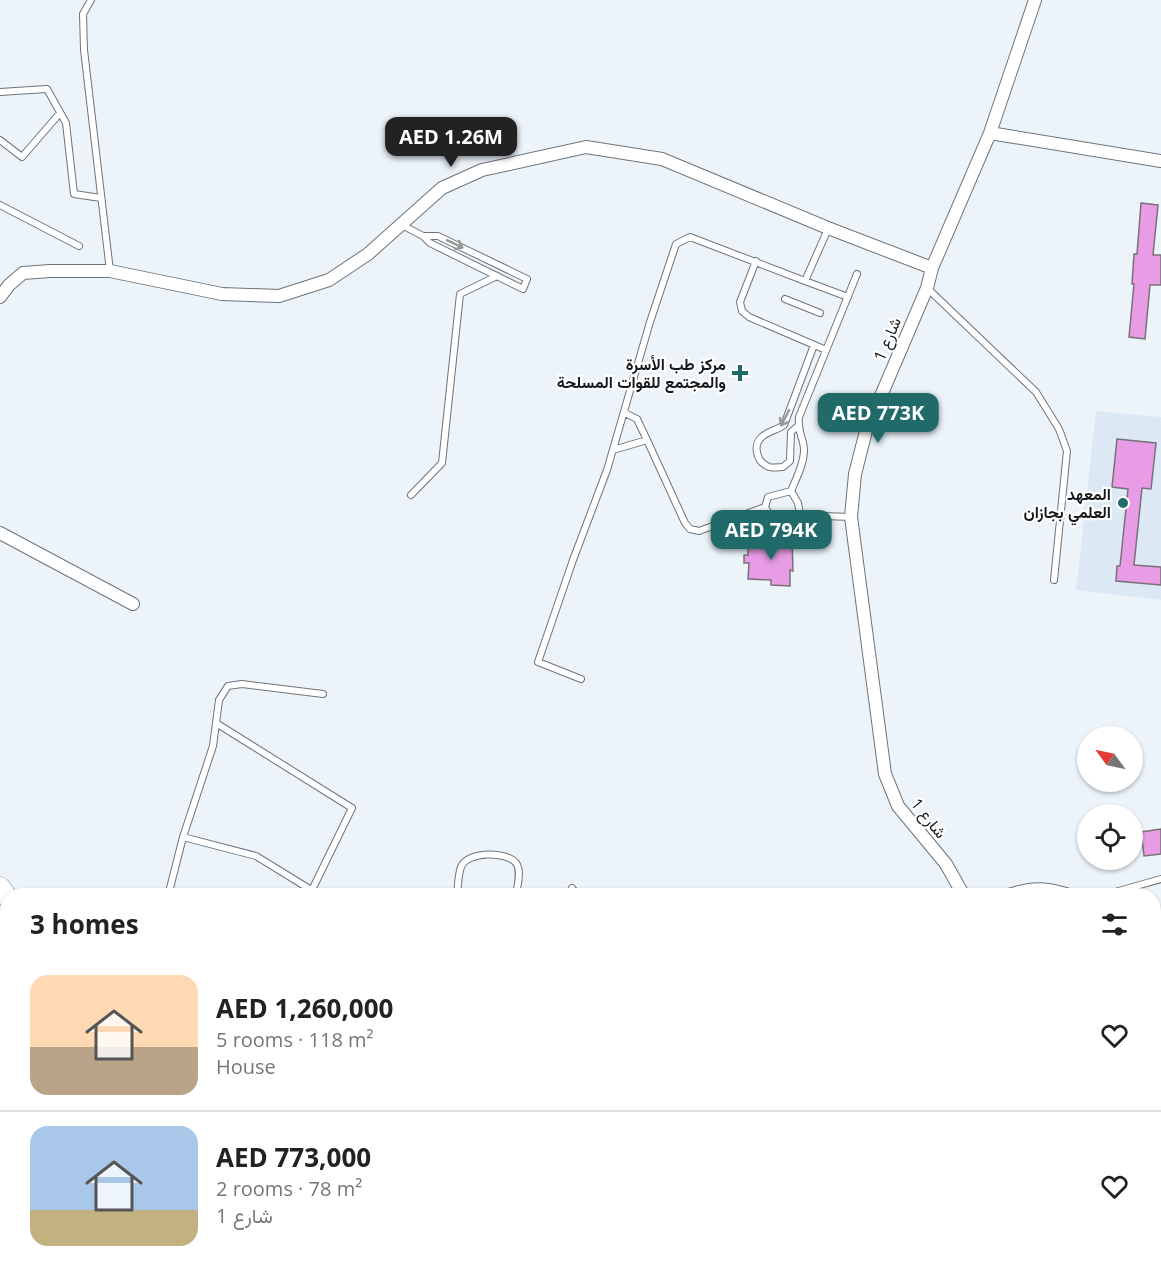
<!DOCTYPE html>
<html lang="en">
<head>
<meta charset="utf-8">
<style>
	:root { --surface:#fff; --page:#f2f2f2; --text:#222; --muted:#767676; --line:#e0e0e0; --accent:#206b69 }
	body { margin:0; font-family:"Open Sans",Vazirmatn,sans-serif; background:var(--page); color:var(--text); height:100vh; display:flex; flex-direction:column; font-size:22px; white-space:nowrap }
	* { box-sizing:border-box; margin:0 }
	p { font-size:20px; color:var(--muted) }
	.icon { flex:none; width:33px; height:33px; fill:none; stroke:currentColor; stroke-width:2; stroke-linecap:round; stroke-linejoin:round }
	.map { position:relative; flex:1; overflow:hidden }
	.side { position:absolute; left:0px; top:888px; width:1161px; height:384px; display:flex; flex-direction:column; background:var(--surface); border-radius:24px 24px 0 0; box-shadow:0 2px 4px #0004 }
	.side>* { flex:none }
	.needle { width:39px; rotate:303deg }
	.tools { position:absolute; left:1077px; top:726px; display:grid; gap:12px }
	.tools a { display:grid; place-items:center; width:66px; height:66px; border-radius:50%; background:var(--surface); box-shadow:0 2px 4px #0004; font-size:30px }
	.price { position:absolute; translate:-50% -51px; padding:0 14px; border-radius:12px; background:var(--accent); color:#fff; font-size:20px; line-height:39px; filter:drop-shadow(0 2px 3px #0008) }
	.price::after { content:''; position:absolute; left:50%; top:36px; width:18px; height:14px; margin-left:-9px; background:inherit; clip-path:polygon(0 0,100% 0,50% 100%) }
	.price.selected { background:#222; color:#fff }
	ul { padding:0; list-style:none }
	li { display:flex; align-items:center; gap:18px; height:150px; padding:0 30px }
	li+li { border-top:2px solid var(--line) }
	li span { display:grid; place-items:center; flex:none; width:168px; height:120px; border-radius:18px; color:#555 }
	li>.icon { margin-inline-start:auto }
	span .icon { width:72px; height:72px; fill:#fffc; stroke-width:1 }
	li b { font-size:26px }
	h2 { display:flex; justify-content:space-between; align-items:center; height:72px; padding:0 30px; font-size:26px }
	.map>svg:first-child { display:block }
	.built { fill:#dce9f5 }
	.industrial { fill:#f7e1f0 }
	.water { fill:#66a8f3 }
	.building { fill:#e79ce5; stroke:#787278; stroke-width:1.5 }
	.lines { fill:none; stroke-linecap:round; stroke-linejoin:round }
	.lane-casing { stroke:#6e747a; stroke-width:8 }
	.street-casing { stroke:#6e747a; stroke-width:14 }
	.primary-casing { stroke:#6e747a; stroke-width:21 }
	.lane { stroke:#fff; stroke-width:6 }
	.street { stroke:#fff; stroke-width:12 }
	.primary { stroke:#fff; stroke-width:20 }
	.oneway { stroke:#969898 }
	.poi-dot { fill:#206b69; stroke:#fff; stroke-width:2 }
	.labels { text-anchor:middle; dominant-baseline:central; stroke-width:4.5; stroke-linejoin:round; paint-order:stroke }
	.street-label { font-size:16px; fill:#16191b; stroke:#fff }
	.poi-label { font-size:16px; font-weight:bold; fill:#16191b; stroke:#fff; text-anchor:end }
</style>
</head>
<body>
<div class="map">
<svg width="1161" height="1272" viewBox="0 0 1161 1272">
	<rect width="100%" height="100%" fill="#ecf4fa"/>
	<path class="built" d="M 1096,411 L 1161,417 L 1161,600 L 1076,590 Z"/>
	<path class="industrial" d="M 0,948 L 8,958 L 8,1264 L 233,1264 L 238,1272 L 0,1272 Z"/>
	<path class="water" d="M 1154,1133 L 1161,1134 L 1161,1272 L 877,1272 L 889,1264 L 1154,1264 Z"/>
	<path class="building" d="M 1141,203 L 1158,205 L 1153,255 L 1161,255 L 1161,285 L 1150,285 L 1145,339 L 1129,337 L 1134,284 L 1132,284 L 1134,254 L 1137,254 Z
		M 1117,439 L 1156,443 L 1151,489 L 1142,488 L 1134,565 L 1161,567 L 1161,585 L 1116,581 L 1117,566 L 1120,566 L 1128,489 L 1112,487 Z
		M 772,538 L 792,538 L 793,571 L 790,570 L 790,586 L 771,585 L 771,580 L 748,579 L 749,563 L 744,563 L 744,555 L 748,555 L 748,543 L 768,544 L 772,548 Z
		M 1161,829 L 1161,854 L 1144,856 L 1141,832 Z"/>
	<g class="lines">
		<defs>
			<path id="lane" d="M 91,0 L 83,14 L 84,50 L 110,271
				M 0,92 L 47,89 L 66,123 L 74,194 L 101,198
				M 0,140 L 22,157 L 60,113
				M 0,205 L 79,246
				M 402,225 L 423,236 L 438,236 L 527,279 L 523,289 L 430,243 L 423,236
				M 828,229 L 805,281 L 848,297
				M 756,261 L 740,302 L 742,311 L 749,317 L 826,350
				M 927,288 L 1036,392 L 1059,429 L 1067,451 L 1054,580
				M 785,299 L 820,313
				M 625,413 L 637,419 L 647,440
				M 798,426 L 791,432 L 790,461 L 783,467 C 779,467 772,468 769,467 C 756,462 752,444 763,436 C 769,431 777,430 784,425 L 814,345
				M 613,450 L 647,440 L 685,523 L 690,529 L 699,531 L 765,507
				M 791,491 L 768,497 L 765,507 L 769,514 L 851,517
				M 411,495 L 442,463 L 460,294 L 497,276
				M 800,515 L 798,503 L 791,491 C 796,479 804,464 804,450 C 804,438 797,433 799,417 L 857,274
				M 581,679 L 538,662 L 573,560 L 607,470 L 650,322 L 676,244 L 690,237 L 805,281
				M 216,723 L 352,808 L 312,890
				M 183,837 L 256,856 L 321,896
				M 572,888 L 578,896
				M 159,896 L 169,891
				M 168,896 L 183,837 L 213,746 L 219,700 L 228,686 L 242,684 L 323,694
				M 457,896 C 458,887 458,875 461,867 C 467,851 507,851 516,863 C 522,871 517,886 516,896
				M 998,896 C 1032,882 1048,884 1082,896
				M 1101,896 L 1161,879
				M 1154,1003 L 1161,1005
				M 1154,1077 L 1161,1079
				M 733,1264 L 737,1272
				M 484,1272 L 494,1264"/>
			<path id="street" d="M 990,133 L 1161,161
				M 0,297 L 9,285 L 23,273 L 50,271 L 110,271 L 222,294 L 279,296 L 329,280 L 368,254 L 442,188 L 482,170 L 586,147 L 662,159 L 828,228 L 932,268
				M 0,533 L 133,604
				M 964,896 L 946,864 L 898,806 L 885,774 L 851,517 L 855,474 L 866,431 L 927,288 L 932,268 L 990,133 L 1035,0
				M 0,1021 L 8,1016
				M 0,1097 L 8,1092
				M 0,1147 L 8,1161
				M 53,1272 L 71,1265
				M 154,1272 L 159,1269 L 160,1272
				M 464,1272 L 471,1264"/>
			<path id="primary" d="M 0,887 L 8,898
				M 0,927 L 8,938
				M 1154,1038 L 1161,1035
				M 1154,1063 L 1161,1060
				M 250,1264 L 257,1272
				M 280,1264 L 288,1272
				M 754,1272 L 765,1264
				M 795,1272 L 807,1264"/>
		</defs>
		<use href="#lane" class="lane-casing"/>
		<use href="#street" class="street-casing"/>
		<use href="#primary" class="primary-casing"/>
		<use href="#lane" class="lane"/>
		<use href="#street" class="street"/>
		<use href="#primary" class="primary"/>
	</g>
	<defs><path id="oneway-shaft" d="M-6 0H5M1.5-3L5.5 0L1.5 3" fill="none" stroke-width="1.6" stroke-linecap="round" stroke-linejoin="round" transform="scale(1.5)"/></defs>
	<g class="oneway">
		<use href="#oneway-shaft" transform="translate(455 244) rotate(25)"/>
		<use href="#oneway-shaft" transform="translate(785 418) rotate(117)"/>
	</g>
	<g class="poi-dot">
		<path d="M737 364h6v6h6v6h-6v6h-6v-6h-6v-6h6z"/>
		<circle cx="1123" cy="503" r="6"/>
	</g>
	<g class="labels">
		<g class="street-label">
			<text transform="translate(887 339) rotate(-67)">شارع 1</text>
			<text transform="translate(929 818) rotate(51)">شارع 1</text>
		</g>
		<g class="poi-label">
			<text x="726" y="364">مركز طب الأسرة<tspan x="726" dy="18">والمجتمع للقوات المسلحة</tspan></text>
			<text x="1111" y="494">المعهد<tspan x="1111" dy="18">العلمي بجازان</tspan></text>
		</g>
	</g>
</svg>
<div class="tools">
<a><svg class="needle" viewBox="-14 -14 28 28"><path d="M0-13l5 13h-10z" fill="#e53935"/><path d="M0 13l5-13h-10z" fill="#767676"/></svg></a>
<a><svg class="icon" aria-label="locate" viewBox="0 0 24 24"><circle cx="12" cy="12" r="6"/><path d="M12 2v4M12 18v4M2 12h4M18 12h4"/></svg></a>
</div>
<b class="price selected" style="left:451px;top:168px">AED 1.26M</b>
<b class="price" style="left:878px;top:444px">AED 773K</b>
<b class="price" style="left:771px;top:561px">AED 794K</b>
<section class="side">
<h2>3 homes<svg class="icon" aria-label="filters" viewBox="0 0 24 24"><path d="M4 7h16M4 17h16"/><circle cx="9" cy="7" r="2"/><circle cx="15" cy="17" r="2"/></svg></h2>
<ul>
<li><span style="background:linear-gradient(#ffd9b3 60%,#b9a48a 0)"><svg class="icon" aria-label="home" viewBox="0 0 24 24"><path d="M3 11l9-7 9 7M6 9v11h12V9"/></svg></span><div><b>AED 1,260,000</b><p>5 rooms · 118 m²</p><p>House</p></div><svg class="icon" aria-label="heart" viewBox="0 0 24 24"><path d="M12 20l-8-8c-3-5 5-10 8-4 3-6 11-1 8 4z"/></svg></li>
<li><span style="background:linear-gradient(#a9c7e8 70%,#c2b280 0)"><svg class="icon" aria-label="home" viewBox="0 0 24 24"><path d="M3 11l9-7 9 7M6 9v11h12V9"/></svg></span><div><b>AED 773,000</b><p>2 rooms · 78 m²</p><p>شارع 1</p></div><svg class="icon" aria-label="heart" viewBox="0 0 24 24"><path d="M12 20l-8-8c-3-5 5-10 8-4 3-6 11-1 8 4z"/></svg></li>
</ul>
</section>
</div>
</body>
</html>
